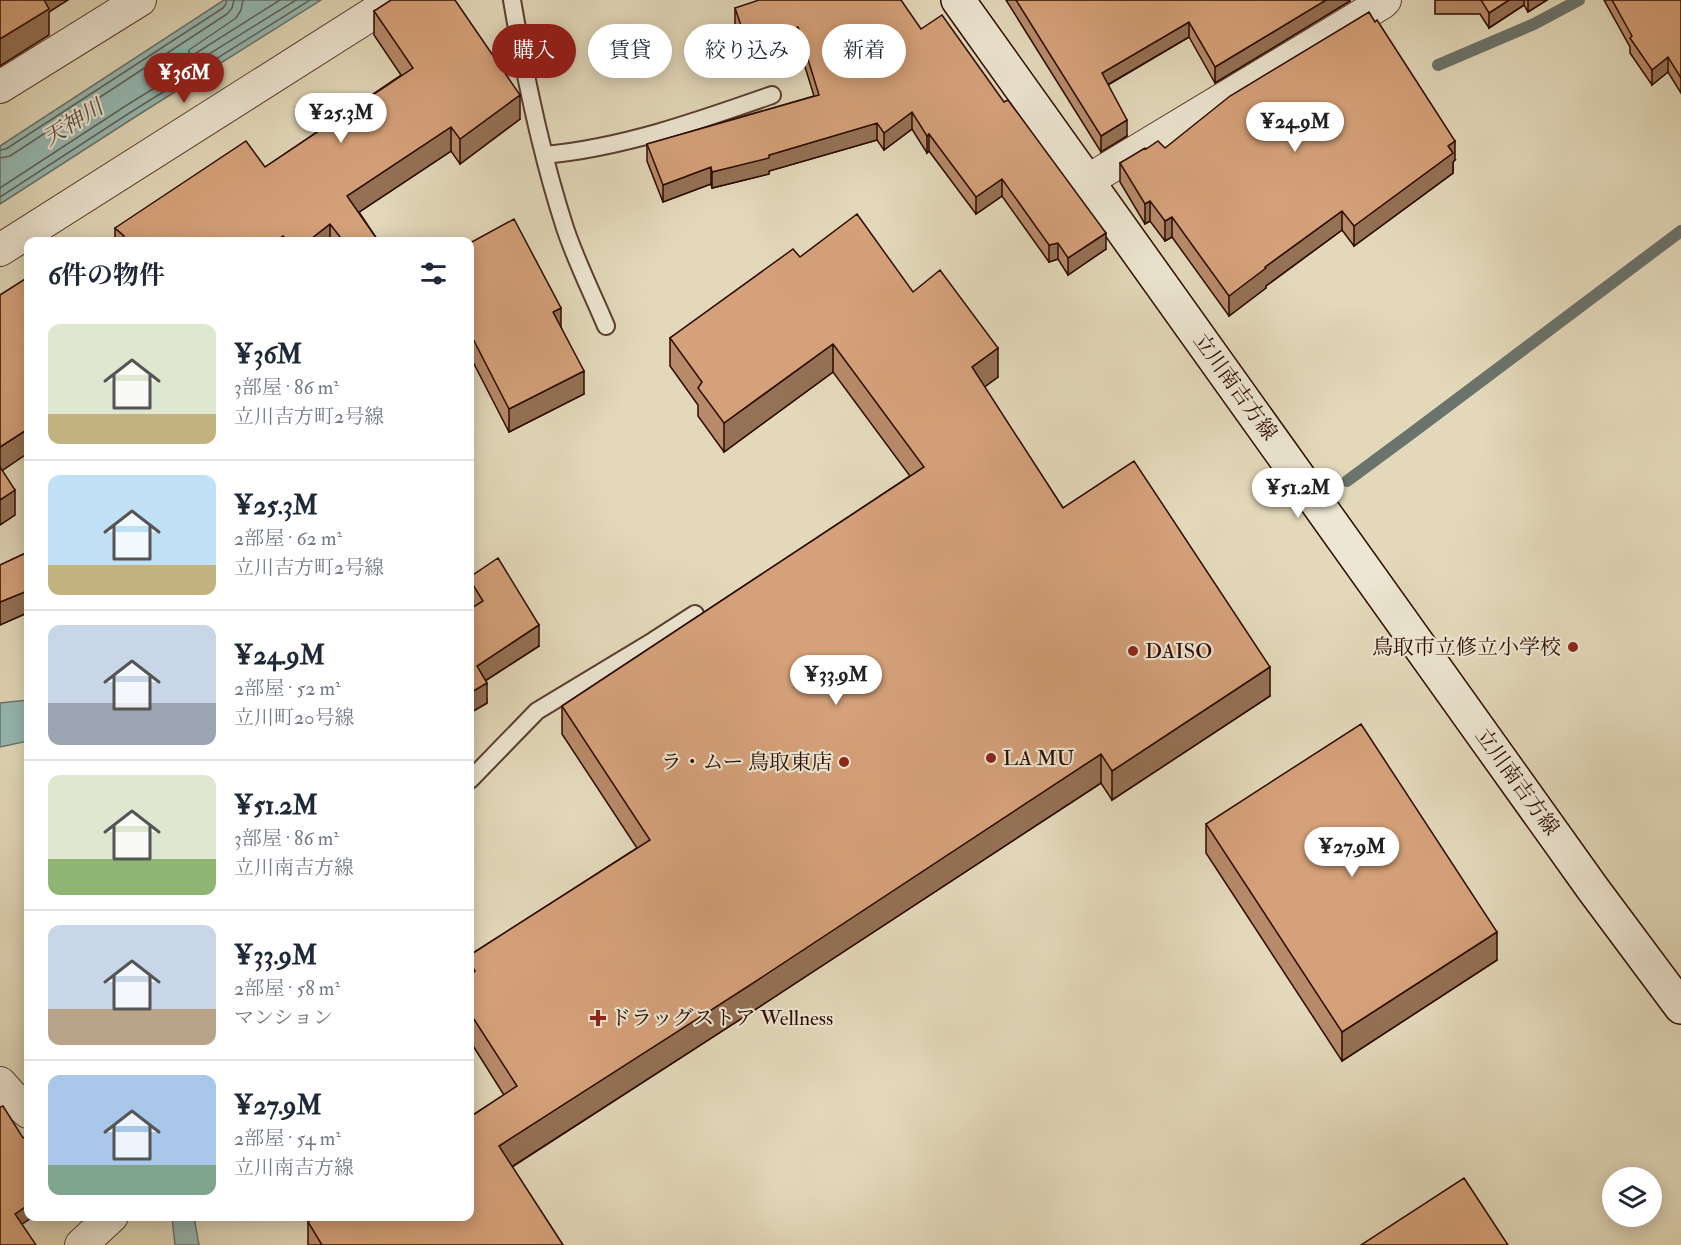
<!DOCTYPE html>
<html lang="ja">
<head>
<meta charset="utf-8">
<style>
	:root { --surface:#fff; --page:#f2f2f3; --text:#1f2937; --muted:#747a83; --line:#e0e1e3; --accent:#8f2418 }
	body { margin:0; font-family:"IM FELL Double Pica","Noto Serif JP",serif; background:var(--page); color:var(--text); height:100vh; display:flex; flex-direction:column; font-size:22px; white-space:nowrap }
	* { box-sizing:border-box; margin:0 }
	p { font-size:20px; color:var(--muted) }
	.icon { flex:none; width:33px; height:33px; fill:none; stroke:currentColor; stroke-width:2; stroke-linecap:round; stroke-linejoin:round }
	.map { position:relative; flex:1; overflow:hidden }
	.drawer { position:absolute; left:24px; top:237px; width:450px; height:984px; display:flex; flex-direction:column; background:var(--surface); border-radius:12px; box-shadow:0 3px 15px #0003 }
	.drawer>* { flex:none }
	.guide { position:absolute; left:492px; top:24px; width:570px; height:54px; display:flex; gap:12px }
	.buttons { position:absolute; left:1602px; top:1167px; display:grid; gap:12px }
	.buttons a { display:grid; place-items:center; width:60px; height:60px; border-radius:50%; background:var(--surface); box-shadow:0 3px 15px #0003; font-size:30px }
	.price { position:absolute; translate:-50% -51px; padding:0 14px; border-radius:21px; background:#fff; color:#222; font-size:20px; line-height:39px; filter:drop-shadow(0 2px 3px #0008) }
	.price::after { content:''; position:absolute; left:50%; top:36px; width:18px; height:14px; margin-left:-9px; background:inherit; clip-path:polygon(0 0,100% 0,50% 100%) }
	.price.active { background:var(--accent); color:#fff }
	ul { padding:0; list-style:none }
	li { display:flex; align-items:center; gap:18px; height:150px; padding:0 24px }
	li+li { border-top:2px solid var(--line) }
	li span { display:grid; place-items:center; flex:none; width:168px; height:120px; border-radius:12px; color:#555 }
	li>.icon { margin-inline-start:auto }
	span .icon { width:72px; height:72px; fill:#fffc; stroke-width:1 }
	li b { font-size:26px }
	h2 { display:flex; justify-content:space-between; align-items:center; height:72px; padding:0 24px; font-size:26px }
	.pill { padding:0 21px; border-radius:27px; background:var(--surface); box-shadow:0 3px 15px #0003; font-size:21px; line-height:54px }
	.pill.active { background:var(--accent); color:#fff }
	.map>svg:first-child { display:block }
	.water { fill:#96bab4; stroke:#6b746c; stroke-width:1.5 }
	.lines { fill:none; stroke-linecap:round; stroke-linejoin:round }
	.shore { stroke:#60625a; stroke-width:1.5 }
	.stream { stroke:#6b746c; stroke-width:12 }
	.lane-casing { stroke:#593e2f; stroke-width:20 }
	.street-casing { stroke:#593e2f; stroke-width:34 }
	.secondary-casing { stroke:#2b0a01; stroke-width:36 }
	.lane { stroke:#ede6d2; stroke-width:16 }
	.street { stroke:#ede6d2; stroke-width:32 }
	.secondary { stroke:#ede6d2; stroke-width:33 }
	.wall { fill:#b78a69; stroke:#2b0a01; stroke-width:1.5 }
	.shaded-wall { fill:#957155; stroke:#2b0a01; stroke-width:1.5 }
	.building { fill:#d5a17a; stroke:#2b0a01; stroke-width:1.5 }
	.poi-dot { fill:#8f2418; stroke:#ede6d2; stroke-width:2 }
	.labels { text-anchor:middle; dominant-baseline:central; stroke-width:4.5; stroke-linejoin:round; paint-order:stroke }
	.street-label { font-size:21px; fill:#2b0a01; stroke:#ede6d2 }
	.poi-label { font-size:21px; fill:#2b0a01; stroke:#ede6d2; text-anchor:start }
	.water-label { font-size:22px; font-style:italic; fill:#504840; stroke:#ede6d2 }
</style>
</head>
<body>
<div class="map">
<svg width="1681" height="1245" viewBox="0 0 1681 1245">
	<rect width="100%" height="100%" fill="#e3d9ba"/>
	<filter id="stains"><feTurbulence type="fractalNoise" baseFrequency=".00333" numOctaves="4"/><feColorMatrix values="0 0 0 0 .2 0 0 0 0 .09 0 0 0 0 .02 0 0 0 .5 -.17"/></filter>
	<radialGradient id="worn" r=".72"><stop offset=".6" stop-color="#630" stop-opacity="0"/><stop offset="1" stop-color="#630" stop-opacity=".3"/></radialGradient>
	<path class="water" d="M 224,0 L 321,0 L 135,117 L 0,204 L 0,146 Z
		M 28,700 L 28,741 L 0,747 L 0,703 Z
		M 172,1217 L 194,1217 L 199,1245 L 175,1245 Z"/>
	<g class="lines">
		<path class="shore" d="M 243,0 L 241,10 L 236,18 L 189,50 L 189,54 L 193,55 L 280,0
			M 0,150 L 6,149 L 223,8 L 226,4 L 226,0
			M 0,158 L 10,156 L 227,14 L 232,8 L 234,0
			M 0,188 L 127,105 L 296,0
			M 0,197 L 131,112 L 310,0"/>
		<path class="stream" d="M 1438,65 L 1534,24 L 1579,0
			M 1347,481 L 1412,433 L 1681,231"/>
		<defs>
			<path id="lane" d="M 512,0 C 525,77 541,154 565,228 C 576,261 592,293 606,326
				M 544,155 C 622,148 698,121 772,95
				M 470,780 L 537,711 L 653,641 L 695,614"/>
			<path id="street" d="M 0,87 L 140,0
				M 1087,181 L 1382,3 L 1385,0
				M 0,250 L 394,0
				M 0,1083 L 19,1104 L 28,1112
				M 81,1245 L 112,1216"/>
			<path id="secondary" d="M 958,0 L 1593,889 L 1681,1007"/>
		</defs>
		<use href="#lane" class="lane-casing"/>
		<use href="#street" class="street-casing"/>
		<use href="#secondary" class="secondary-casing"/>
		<use href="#lane" class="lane"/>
		<use href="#street" class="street"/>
		<use href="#secondary" class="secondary"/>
	</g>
	<path class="wall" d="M 1006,0 L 1350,0 L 1350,1 L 1215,83 L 1189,37 L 1108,85 L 1127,136 L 1101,152 Z
		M 1435,0 L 1547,0 L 1528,12 L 1524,5 L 1489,28 L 1480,14 L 1435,14 Z
		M 1604,0 L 1681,0 L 1681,93 L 1668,72 L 1652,85 L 1630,53 L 1630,47 Z
		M 735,8 L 921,29 L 1106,249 L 1068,275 L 1058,259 L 1049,262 L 1002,196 L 976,214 L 929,151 L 927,153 L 912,129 L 884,150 L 877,140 L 769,171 L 769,174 L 712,188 L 711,184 L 663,202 L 647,161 L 647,144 L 814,96 L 798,44 L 748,63 L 735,25 Z
		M 374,11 L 520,119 L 460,164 L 451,151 L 359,212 L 379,242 L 115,242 L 115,228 L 265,167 L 401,75 L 374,35 Z
		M 1165,148 L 1455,160 L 1453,162 L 1453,173 L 1354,246 L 1342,230 L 1266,286 L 1266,288 L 1229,316 L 1172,237 L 1165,241 L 1150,221 L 1145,224 L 1120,182 L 1120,163 L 1146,149 Z
		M 470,243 L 561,327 L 584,394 L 509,432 L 470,356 Z
		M 800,257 L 913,292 L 998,377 L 984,387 L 1063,508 L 1270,696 L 1112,800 L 1101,783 L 747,1015 L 512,1167 L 563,1245 L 308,1245 L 308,1222 L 504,1095 L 470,1041 L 470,955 L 637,848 L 562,734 L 562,706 L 910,476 L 833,372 L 724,452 L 698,416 L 698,405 L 670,366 L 670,338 Z
		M 28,552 L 28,618 L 27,613 L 0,625 L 0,565 Z
		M 470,577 L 539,646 L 485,681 L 487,703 L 470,713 L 470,609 L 474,607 L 470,600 Z
		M 1206,824 L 1497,960 L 1342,1061 L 1206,853 Z"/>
	<path class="shaded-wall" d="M 39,0 L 68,0 L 49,12 L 49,35 L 0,66 L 0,39 Z
		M 1326,0 L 1350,0 L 1350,1 L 1215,83 L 1215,67 Z
		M 1509,0 L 1524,0 L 1524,5 L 1489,28 L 1489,13 Z
		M 1528,0 L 1547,0 L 1528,12 Z
		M 1189,22 L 1189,37 L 1102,88 L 1102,73 Z
		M 798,27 L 798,44 L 748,63 L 748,46 Z
		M 1668,57 L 1668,72 L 1652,85 L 1652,70 Z
		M 520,95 L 520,119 L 460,164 L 460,139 Z
		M 912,112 L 912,129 L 884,150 L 884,133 Z
		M 1127,120 L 1127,136 L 1101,152 L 1101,136 Z
		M 877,123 L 877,140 L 769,171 L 769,174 L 712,188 L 712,172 Z
		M 451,127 L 451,151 L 347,220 L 347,196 Z
		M 929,134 L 929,151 L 927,153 L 927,136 Z
		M 1455,141 L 1455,160 L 1453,162 L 1453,173 L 1354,246 L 1354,226 L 1448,146 Z
		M 711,167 L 711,184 L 663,202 L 663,185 Z
		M 1002,179 L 1002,196 L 976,214 L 976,197 Z
		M 1150,201 L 1150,221 L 1145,224 L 1145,204 Z
		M 1342,211 L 1342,230 L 1266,286 L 1266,288 L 1229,316 L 1229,296 L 1265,267 Z
		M 1172,217 L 1172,237 L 1165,241 L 1165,221 Z
		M 330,224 L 330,242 L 307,242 Z
		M 1106,233 L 1106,249 L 1068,275 L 1068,258 Z
		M 283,236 L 283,242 L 275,242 Z
		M 1058,243 L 1058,259 L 1049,262 L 1049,245 Z
		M 561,308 L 561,330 L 553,312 Z
		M 833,344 L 833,372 L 724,452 L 724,423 Z
		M 998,348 L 998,377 L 972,396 L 972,367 Z
		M 584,371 L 584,394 L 509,432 L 509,409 Z
		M 28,429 L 28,453 L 0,472 L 0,447 Z
		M 15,490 L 15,515 L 0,525 L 0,500 Z
		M 27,591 L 27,613 L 0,625 L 0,602 Z
		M 539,625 L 539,646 L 477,686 L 477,666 Z
		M 1270,667 L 1270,696 L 1112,800 L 1112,771 Z
		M 487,683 L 487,703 L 470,713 L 470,693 Z
		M 1101,754 L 1101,783 L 747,1015 L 499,1175 L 499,1146 Z
		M 1497,932 L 1497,960 L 1342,1061 L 1342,1032 Z
		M 28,1205 L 28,1216 L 34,1216 L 15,1229 L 15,1214 Z"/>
	<path class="building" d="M 0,0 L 44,0 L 49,9 L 0,39 Z
		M 391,0 L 455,0 L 520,95 L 460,139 L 451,127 L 347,196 L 379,242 L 344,242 L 330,224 L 307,242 L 289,242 L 283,236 L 275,242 L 117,242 L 124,236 L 115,228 L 246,141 L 265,167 L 413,68 L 374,11 Z
		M 759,0 L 901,0 L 921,29 L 942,15 L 1004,102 L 1008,100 L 1106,233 L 1068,258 L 1058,243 L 1049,245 L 1002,179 L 976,197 L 929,134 L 927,136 L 912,112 L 884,133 L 877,123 L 769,155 L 769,158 L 712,172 L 711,167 L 663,185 L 647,144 L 819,95 L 798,27 L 748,46 L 735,8 Z
		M 1016,0 L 1326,0 L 1215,67 L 1189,22 L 1102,73 L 1127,120 L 1101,136 Z
		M 1481,0 L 1509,0 L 1489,13 Z
		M 1612,0 L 1681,0 L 1681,78 L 1668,57 L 1652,70 L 1630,38 L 1632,36 Z
		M 1369,12 L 1375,22 L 1377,20 L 1455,141 L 1448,146 L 1453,153 L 1354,226 L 1342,211 L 1265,267 L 1266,268 L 1229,296 L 1172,217 L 1165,221 L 1150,201 L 1145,204 L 1120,163 L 1145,148 L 1146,149 L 1158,141 L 1165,148 L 1230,96 Z
		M 857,214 L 913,292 L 940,270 L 998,348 L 972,367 L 1063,508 L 1134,461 L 1270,667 L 1112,771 L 1101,754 L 747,987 L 499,1146 L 563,1245 L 322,1245 L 308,1222 L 317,1216 L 470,1216 L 470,1117 L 517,1086 L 470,1013 L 470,975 L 475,971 L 470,963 L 470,955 L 650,840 L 562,706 L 924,467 L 833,344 L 724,423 L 698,388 L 702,382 L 670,338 L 793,249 L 800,257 Z
		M 514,219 L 561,308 L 553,312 L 584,371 L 509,409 L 470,333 L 470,243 Z
		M 28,277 L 28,429 L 0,447 L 0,295 Z
		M 0,467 L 15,490 L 0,500 Z
		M 28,552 L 28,595 L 27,591 L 0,602 L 0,565 Z
		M 498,558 L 539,625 L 477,666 L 487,683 L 470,693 L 470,609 L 483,601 L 470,580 L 470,577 Z
		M 1361,724 L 1497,932 L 1342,1032 L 1206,824 Z
		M 3,1106 L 23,1138 L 28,1134 L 28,1205 L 15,1214 L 36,1245 L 0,1245 L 0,1107 Z
		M 1464,1178 L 1508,1245 L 1361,1245 Z"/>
	<g class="poi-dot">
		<circle cx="1573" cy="647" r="6"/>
		<circle cx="1133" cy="651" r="6"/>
		<circle cx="991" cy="758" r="6"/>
		<circle cx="844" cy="762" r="6"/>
		<path d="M595 1009h6v6h6v6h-6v6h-6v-6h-6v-6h6z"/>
	</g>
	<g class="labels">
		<g class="street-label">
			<text transform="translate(1235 387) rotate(54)">立川南吉方線</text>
			<text transform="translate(1517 782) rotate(54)">立川南吉方線</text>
		</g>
		<g class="poi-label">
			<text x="1561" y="647" text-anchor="end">鳥取市立修立小学校</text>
			<text x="1145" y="651">DAISO</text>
			<text x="1003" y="758">LA MU</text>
			<text x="832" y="762" text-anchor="end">ラ・ムー 鳥取東店</text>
			<text x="610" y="1018">ドラッグストア Wellness</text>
		</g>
		<g class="water-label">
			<text transform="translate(73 123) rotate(-32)">天神川</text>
		</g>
	</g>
	<rect width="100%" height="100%" filter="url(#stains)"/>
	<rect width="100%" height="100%" fill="url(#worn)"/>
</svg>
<div class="buttons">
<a><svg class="icon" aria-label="layers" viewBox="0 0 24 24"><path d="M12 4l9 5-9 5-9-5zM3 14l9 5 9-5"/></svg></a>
</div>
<b class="price active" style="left:184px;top:104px">¥36M</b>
<b class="price" style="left:341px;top:144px">¥25.3M</b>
<b class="price" style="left:1295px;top:153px">¥24.9M</b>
<b class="price" style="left:1298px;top:519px">¥51.2M</b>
<b class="price" style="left:836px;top:706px">¥33.9M</b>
<b class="price" style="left:1352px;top:878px">¥27.9M</b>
<div class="guide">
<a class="pill active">購入</a>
<a class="pill">賃貸</a>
<a class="pill">絞り込み</a>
<a class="pill">新着</a>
</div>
<section class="drawer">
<h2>6件の物件<svg class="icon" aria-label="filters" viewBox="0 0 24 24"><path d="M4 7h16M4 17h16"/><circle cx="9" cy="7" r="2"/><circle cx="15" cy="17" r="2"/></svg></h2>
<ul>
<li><span style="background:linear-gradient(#dfe7d0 75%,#c2b280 0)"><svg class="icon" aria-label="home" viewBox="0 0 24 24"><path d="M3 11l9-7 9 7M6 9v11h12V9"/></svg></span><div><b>¥36M</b><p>3部屋 · 86 m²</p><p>立川吉方町2号線</p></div></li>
<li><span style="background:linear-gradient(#bfe0f5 75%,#c2b280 0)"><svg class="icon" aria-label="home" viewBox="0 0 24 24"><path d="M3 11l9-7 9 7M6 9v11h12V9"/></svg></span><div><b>¥25.3M</b><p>2部屋 · 62 m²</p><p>立川吉方町2号線</p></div></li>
<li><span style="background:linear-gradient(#c9d6e8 65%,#9aa5b1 0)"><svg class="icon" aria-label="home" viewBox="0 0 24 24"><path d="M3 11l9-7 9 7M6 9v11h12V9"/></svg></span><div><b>¥24.9M</b><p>2部屋 · 52 m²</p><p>立川町20号線</p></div></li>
<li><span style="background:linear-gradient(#dfe7d0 70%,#8fb573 0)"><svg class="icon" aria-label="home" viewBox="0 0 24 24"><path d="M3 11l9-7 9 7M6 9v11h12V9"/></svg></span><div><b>¥51.2M</b><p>3部屋 · 86 m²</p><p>立川南吉方線</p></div></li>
<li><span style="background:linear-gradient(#c9d6e8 70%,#b9a48a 0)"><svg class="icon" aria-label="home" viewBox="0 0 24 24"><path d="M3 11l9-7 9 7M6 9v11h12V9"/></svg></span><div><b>¥33.9M</b><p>2部屋 · 58 m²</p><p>マンション</p></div></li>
<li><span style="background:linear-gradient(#a9c7e8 75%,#7fa58c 0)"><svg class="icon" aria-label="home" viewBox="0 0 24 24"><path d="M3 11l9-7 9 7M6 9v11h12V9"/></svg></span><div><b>¥27.9M</b><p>2部屋 · 54 m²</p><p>立川南吉方線</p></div></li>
</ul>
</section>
</div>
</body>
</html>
